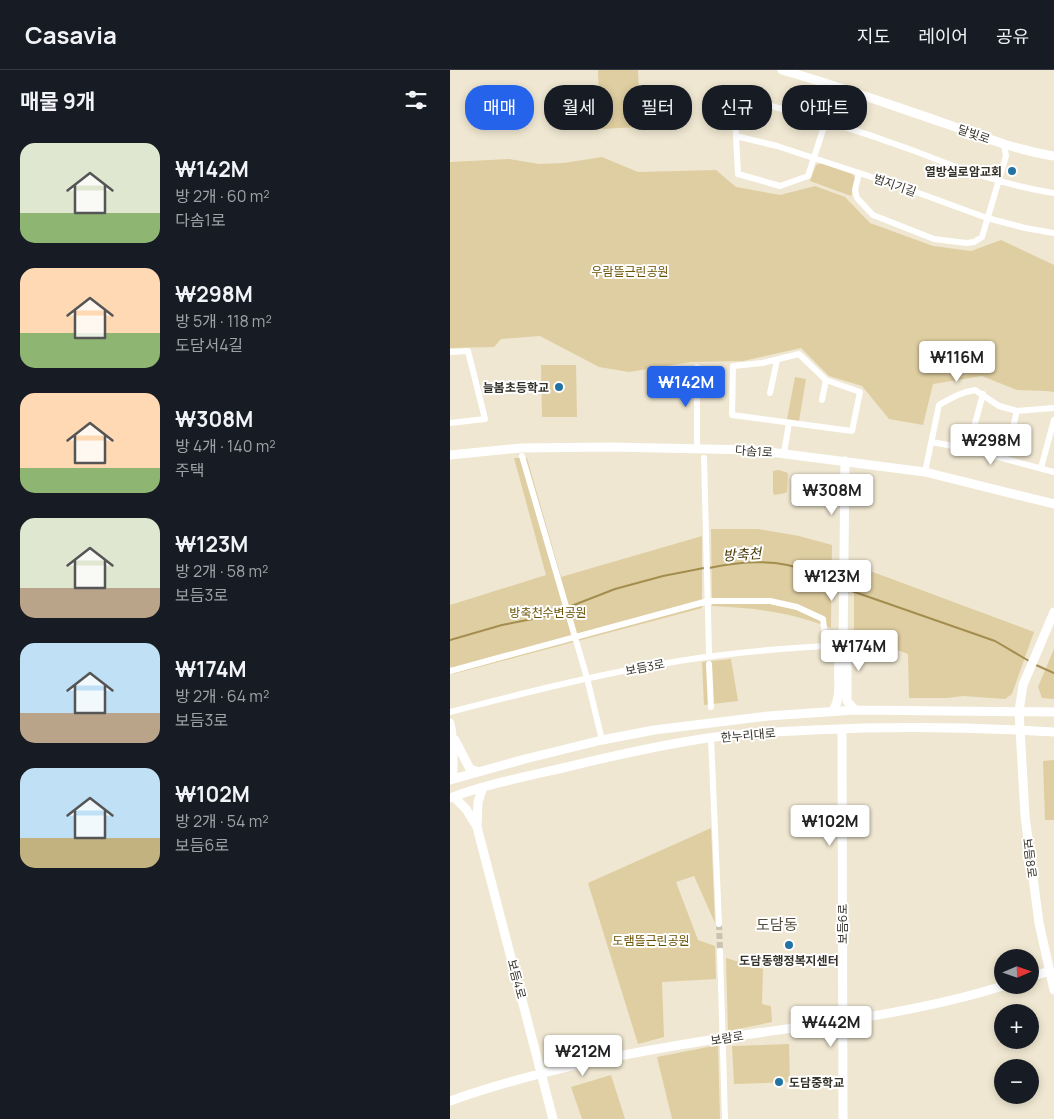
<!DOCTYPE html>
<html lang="ko">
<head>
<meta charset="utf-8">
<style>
	:root { --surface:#171b24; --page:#20242c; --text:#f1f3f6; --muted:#9ea1a6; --line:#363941; --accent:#2563eb }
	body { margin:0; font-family:Manrope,"Noto Sans KR",sans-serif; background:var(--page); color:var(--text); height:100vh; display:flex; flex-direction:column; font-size:19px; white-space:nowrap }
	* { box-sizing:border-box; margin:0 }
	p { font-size:16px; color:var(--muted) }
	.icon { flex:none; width:28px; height:28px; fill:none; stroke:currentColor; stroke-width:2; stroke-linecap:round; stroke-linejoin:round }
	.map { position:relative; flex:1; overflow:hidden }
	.panel { display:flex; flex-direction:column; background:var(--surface); width:450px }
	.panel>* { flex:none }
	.guide { position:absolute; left:15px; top:15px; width:475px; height:45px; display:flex; gap:10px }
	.needle { width:32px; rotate:88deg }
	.tools { position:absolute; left:544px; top:879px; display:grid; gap:10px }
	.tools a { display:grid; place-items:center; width:45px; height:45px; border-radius:50%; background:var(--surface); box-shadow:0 2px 8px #0003; font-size:25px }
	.price { position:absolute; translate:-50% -42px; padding:0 11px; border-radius:5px; background:#fff; color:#222; font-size:16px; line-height:32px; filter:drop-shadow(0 1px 2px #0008) }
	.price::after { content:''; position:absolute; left:50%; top:30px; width:15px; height:11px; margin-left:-8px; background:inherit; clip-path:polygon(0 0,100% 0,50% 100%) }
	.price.active { background:var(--accent); color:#fff }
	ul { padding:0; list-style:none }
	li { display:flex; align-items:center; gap:15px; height:125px; padding:0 20px }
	li span { display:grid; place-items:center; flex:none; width:140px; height:100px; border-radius:15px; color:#555 }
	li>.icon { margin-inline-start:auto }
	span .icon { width:60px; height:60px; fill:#fffc; stroke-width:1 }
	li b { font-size:21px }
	h2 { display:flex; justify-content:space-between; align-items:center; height:60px; padding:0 20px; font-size:21px }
	.pill { padding:0 18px; border-radius:20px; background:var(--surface); box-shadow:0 2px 8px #0003; font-size:18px; line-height:45px }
	.pill.active { background:var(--accent); color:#fff }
	header { display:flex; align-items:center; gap:30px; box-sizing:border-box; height:70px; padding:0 25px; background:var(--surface); border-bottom:1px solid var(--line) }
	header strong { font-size:24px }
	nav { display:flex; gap:28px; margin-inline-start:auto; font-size:18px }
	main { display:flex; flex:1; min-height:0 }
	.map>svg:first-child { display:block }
	.green { fill:#dfcea1 }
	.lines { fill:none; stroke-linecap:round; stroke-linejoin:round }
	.stream { stroke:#a38d4f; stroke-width:2 }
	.street-tunnel { stroke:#cac3b0; stroke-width:6; stroke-dasharray:6 3; stroke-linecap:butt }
	.street { stroke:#fff; stroke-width:6 }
	.secondary { stroke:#fff; stroke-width:9 }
	.poi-dot { fill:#2173a4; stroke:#fff; stroke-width:2 }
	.labels { text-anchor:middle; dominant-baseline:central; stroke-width:4; stroke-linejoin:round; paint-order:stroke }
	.street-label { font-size:12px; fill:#35322a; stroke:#fff }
	.poi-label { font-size:12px; font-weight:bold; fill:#35322a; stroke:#fff; text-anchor:end }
	.park-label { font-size:12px; fill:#685200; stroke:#fff }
	.water-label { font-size:14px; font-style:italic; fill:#463701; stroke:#fff }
	.quarter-label { font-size:15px; fill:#554e3c; stroke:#fff }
</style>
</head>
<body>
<header>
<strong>Casavia</strong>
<nav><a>지도</a><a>레이어</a><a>공유</a></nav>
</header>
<main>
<section class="panel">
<h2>매물 9개<svg class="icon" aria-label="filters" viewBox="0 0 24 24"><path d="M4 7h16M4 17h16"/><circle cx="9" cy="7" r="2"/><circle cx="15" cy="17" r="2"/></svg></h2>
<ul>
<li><span style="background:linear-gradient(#dfe7d0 70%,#8fb573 0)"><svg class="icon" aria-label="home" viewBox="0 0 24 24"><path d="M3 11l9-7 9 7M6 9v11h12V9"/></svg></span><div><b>₩142M</b><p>방 2개 · 60 m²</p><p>다솜1로</p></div></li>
<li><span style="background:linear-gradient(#ffd9b3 65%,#8fb573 0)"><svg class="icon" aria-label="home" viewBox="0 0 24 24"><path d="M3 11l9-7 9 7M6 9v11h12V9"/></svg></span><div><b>₩298M</b><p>방 5개 · 118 m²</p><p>도담서4길</p></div></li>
<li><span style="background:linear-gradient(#ffd9b3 75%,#8fb573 0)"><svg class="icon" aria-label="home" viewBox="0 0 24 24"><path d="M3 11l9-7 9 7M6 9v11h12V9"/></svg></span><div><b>₩308M</b><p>방 4개 · 140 m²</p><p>주택</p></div></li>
<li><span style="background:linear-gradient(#dfe7d0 70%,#b9a48a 0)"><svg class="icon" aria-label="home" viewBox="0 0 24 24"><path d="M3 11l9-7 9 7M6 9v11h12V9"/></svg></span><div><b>₩123M</b><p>방 2개 · 58 m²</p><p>보듬3로</p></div></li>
<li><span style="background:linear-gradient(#bfe0f5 70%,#b9a48a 0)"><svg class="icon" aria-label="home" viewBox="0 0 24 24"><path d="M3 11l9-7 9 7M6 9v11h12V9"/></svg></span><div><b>₩174M</b><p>방 2개 · 64 m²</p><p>보듬3로</p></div></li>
<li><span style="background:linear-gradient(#bfe0f5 70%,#c2b280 0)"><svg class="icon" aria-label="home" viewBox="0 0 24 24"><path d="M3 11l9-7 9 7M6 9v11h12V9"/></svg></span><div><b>₩102M</b><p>방 2개 · 54 m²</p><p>보듬6로</p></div></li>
</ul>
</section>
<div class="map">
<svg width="604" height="1049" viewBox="0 0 604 1049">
	<rect width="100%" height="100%" fill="#efe7d1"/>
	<path class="green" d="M 148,0 L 188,0 L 190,57 L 150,59 Z
		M 152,87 L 188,102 L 266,100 L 286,117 L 330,125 L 365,116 L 395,127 L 420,153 L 483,176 L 521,181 L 551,170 L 604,195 L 604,322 L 596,321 L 567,320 L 532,306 L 483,314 L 473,355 L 439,349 L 412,316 L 379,306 L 351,278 L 293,291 L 241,292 L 179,302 L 149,297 L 90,266 L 51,269 L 44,277 L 0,278 L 0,92 L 59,89 L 89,94 L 114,93 Z
		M 371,93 L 402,104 L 406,109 L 401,126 L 360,111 L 366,95 Z
		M 126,295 L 127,347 L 92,347 L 91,295 Z
		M 345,307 L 356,309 L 349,351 L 337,349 Z
		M 64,388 L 77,388 L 111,507 L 252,466 L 252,538 L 3,604 L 0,595 L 0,535 L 96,505 Z
		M 329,400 L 338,403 L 337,421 L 336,423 L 325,425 L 323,423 L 323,401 Z
		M 261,459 L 308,459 L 349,466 L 382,475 L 381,558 C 341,542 305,538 262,536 Z
		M 404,495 L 584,562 L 562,624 L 555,629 L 513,626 L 497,628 L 459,628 L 458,584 L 404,564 Z
		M 604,579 L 604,629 L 592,628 L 588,617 Z
		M 281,589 L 288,631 L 254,635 L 252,592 Z
		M 604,690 L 604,750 L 595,750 L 593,691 Z
		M 261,758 L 265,853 L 244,806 L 226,812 L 248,870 L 265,876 L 266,909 L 212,912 L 214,967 L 188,974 L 138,813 Z
		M 276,888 L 313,899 L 312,934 L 321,936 L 322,952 L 278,961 Z
		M 339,974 L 340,1012 L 284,1014 L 282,976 Z
		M 268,975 L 270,1049 L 222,1049 L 207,987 Z
		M 161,1005 L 175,1049 L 132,1049 L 121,1017 Z"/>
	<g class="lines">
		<path class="stream" d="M 259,498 C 291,491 328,488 360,502 C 370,507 381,513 392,517
			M 396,519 L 545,571 L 579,591
			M 0,570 L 52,555 L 93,547 L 165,519 L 213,506 L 254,498
			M 586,595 L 604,603"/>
		<path class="street-tunnel" d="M 269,854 L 270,881"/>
		<path class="street" d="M 387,16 C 377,46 368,76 358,106 L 330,116 L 288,104 L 284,27 C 343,40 402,58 459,79 C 476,85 492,92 509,98 C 540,109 571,118 604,123
			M 286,66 L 327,76 L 455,118 L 537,148 L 575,158 L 604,163
			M 409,103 L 405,120 L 407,128 L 423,145 L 484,169 L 516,173 L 524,172 L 532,167 L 556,86 L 554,74
			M 0,282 L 18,281 L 35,349 L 0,353
			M 349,284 L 376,310 L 410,322 L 402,361 L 282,345 L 283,296 L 312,293 Z
			M 320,323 L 327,290
			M 372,330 L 376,310
			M 482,372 L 518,379 L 604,402
			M 247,379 L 247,297
			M 518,379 L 533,324
			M 334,383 L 339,353
			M 72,386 L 137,608 L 152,670
			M 254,388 L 259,582
			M 555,389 L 567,341
			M 591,398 L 604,350
			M 475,402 L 489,335 C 501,328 511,322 525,320 L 549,336 L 567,341 L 604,338
			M 259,594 L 261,637
			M 0,601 L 258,531 L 320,531 L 347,537 L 373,549 L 376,576
			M 0,642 C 70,624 140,606 211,594 C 271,583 332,578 393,575
			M 261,668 L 269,854
			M 270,881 L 275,1049"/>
		<path class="secondary" d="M 332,0 C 385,15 438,34 491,52 C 528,65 565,80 604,86
			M 0,385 L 71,378 L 160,377 L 304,380 L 475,402 L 604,434
			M 395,391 L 393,578 L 397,587 L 397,631 L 405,640
			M 604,542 L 573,615 L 569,641 L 575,746 L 589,853 L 604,920
			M 383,641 C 395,621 383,598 393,578
			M 0,653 C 4,669 3,685 3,702 L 0,705
			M 392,659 L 393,1049
			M 5,670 L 20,699 L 29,702
			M 0,710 L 75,689 L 152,670 L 204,660 L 318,646 L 405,640 L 604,642
			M 4,727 L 16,739 L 27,757 L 103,1049
			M 0,728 C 37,714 78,706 117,697 C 166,685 215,674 265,667 C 297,663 330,662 363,660 C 443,656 523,657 604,662
			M 27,757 L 28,732 L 33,717
			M 580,907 L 600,901
			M 0,1031 C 87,1000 182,982 273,968 C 368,954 464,944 556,915"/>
	</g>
	<g class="poi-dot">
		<circle cx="562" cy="101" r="5"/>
		<circle cx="109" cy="317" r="5"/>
		<circle cx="339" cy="875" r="5"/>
		<circle cx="329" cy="1012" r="5"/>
	</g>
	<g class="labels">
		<g class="street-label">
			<text transform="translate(524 64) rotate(19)">달빛로</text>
			<text transform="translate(445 115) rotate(19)">범지기길</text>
			<text transform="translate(304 381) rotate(4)">다솜1로</text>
			<text transform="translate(195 597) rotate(-11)">보듬3로</text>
			<text transform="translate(298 665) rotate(-5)">한누리대로</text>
			<text transform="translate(580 788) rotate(83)">보듬8로</text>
			<text transform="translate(392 854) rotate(-90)">보듬6로</text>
			<text transform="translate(67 909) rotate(75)">보듬4로</text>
			<text transform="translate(277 968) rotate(-9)">보람로</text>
		</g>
		<g class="poi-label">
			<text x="552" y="101">열방실로암교회</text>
			<text x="99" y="317">늘봄초등학교</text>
			<text x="339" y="890" text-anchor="middle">도담동행정복지센터</text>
			<text x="339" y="1012" text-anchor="start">도담중학교</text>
		</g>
		<g class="park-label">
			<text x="180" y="201">우람뜰근린공원</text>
			<text x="98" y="542">방축천수변공원</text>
			<text x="201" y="870">도램뜰근린공원</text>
		</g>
		<g class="water-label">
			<text transform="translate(292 484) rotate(-4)">방축천</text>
		</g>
		<g class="quarter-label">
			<text x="327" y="854">도담동</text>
		</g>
	</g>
</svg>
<div class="tools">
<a><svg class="needle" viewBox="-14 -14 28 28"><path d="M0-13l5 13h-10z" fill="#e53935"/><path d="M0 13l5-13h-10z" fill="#9ea1a6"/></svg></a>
<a>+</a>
<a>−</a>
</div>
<b class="price" style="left:507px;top:313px">₩116M</b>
<b class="price active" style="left:236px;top:338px">₩142M</b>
<b class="price" style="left:541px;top:396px">₩298M</b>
<b class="price" style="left:382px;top:446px">₩308M</b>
<b class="price" style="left:382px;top:532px">₩123M</b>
<b class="price" style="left:409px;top:602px">₩174M</b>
<b class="price" style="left:380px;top:777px">₩102M</b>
<b class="price" style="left:381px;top:978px">₩442M</b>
<b class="price" style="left:133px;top:1007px">₩212M</b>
<div class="guide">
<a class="pill active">매매</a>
<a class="pill">월세</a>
<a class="pill">필터</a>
<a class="pill">신규</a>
<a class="pill">아파트</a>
</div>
</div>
</main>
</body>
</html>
